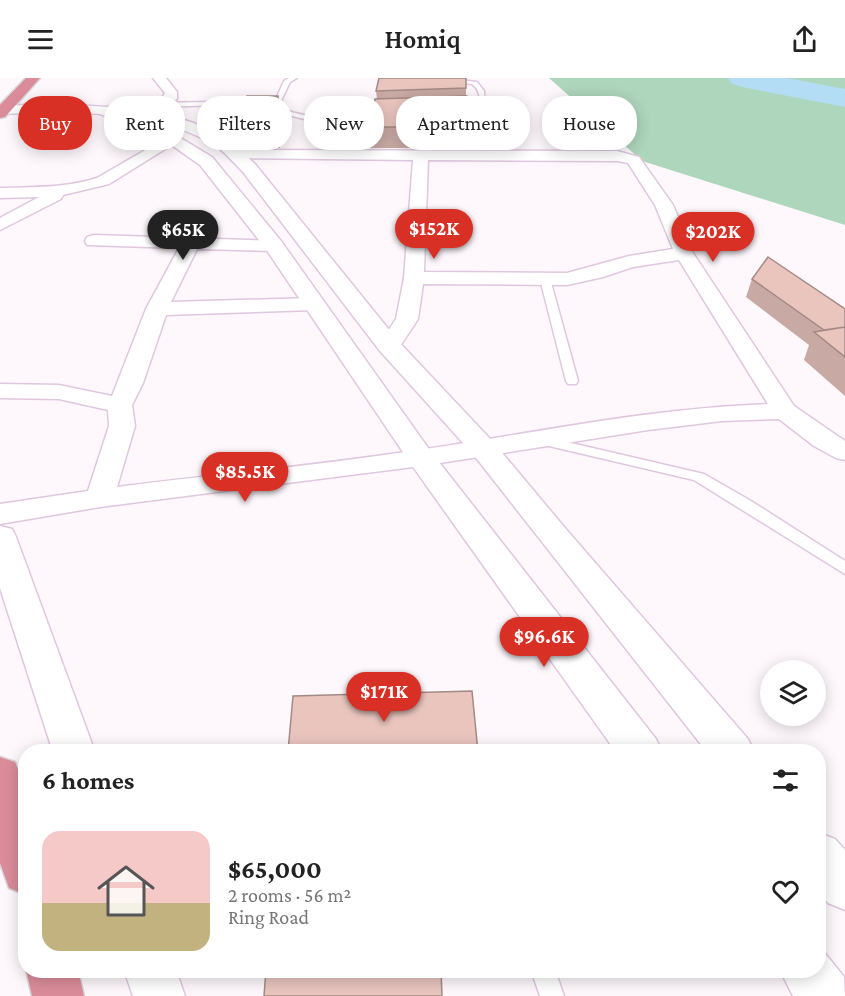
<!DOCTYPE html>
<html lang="en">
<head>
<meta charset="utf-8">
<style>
	:root { --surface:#fff; --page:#f2f2f2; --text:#222; --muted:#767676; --line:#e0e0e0; --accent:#d93025 }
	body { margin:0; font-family:"Crimson Pro",serif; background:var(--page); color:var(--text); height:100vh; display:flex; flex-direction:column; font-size:22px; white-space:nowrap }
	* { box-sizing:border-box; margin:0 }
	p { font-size:20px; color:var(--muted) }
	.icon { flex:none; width:33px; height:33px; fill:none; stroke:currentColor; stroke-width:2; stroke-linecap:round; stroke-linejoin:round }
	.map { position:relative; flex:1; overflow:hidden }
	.side { position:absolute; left:18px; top:666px; width:808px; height:234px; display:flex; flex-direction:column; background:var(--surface); border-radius:24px; box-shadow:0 3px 15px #0003 }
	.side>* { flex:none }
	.hud { position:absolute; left:18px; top:18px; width:810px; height:54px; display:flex; gap:12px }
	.fabs { position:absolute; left:760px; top:582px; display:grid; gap:12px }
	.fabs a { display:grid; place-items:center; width:66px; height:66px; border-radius:50%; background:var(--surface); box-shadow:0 3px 15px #0003; font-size:30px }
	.price { position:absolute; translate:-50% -51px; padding:0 14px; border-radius:21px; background:var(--accent); color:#fff; font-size:20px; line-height:39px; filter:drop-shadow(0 2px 3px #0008) }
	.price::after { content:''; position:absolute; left:50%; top:36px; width:18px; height:14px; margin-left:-9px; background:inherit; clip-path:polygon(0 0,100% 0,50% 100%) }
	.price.current { background:#222; color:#fff }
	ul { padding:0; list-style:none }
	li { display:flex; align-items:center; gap:18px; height:150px; padding:0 24px }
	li+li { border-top:2px solid var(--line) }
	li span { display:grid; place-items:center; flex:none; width:168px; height:120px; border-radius:18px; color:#555 }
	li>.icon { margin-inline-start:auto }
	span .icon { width:72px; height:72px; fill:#fffc; stroke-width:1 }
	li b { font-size:26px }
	h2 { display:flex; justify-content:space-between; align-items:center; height:72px; padding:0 24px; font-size:26px }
	.pill { padding:0 21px; border-radius:24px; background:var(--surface); box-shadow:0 3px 15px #0003; font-size:21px; line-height:54px }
	.pill.current { background:var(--accent); color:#fff }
	header { display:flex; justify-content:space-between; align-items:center; height:78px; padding:0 24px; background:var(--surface); font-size:27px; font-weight:600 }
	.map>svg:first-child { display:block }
	.forest { fill:#aed6bc }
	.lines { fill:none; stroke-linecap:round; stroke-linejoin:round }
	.river { fill:#b2ddf4; fill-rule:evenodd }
	.service-casing { stroke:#e0c7df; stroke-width:3 }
	.minor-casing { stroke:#e0c7df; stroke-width:3 }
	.tertiary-casing { stroke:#e0c7df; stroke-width:3 }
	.secondary-casing { stroke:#e0c7df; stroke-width:3 }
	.trunk-casing { stroke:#d9d8d9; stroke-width:3 }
	.service { fill:#fff; fill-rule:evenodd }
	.minor { fill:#fff; fill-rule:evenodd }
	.tertiary { fill:#fff; fill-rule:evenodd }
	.secondary { fill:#fff; fill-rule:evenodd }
	.trunk { fill:#db8c9a; fill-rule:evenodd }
	.wall { fill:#c8a9a3 }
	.shaded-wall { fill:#a38a85 }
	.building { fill:#e9c5be; stroke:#a38a85; stroke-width:1.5 }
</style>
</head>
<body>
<header><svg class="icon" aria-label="menu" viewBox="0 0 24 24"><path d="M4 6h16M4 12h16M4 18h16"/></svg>Homiq<svg class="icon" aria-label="share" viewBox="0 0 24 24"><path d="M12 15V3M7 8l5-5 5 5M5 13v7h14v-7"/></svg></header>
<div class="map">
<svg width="845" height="918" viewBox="0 0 845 918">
	<rect width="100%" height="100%" fill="#fef8fd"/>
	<path class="forest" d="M 549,0 L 845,0 L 845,147 L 642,83 Z"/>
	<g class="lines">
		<path class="river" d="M 728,0 L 787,0 L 845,11 L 845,29 L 742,9 L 732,6 Z"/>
		<defs>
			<path id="service" d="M 289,0 L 297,0 L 290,4 L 280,25 L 283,31 C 318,45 354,38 391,34 L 394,36 C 388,39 379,39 371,40 C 339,45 309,46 278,33 L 274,25 L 284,3 Z
				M 445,0 L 477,4 L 484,13 L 485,32 L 446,35 L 448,32 L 480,29 C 480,20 480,12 472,6 L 443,3 Z
				M 265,23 L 267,26 L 151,29 L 148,27 L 151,25 Z
				M 545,198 L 550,201 L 578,303 L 576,306 L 568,306 L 566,303 L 540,201 Z
				M 537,357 L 704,396 L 751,423 L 845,483 L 845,496 L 694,402 L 532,364 L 530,361 Z
				M 531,892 L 555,892 L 564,918 L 540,918 Z"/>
			<path id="minor" d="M 153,0 L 166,0 L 177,14 L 177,21 C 163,31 110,46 97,34 C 112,20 155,37 165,15 Z
				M 173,56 L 180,60 L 178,63 L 109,106 L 63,117 L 61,121 L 0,152 L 0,140 L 39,119 L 0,120 L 0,110 C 33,109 66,110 97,100 Z
				M 235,72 L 617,73 L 639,79 L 673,127 L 693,175 L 794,328 L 845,363 L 845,382 L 836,380 L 814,368 L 779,341 L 722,343 L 648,352 L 421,388 L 100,429 L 0,446 L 0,426 L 88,413 L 109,348 L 108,332 L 59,321 L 0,320 L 0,306 L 59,307 L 112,318 L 146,231 L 179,170 L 87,167 L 85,163 L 87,159 L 94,157 L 281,163 L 283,167 L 281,171 L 274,173 L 197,171 L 171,224 L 314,220 L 321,222 L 324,226 L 321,230 L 314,232 L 166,237 L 143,305 L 132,327 L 135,348 L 117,409 C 220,396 323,387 425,371 C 539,354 653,330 768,326 L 679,182 L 633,189 L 603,199 L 567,207 L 423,206 L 418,241 L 397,273 L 389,275 L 381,273 L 378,268 L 396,241 L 404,200 L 413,82 L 230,80 L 227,77 ZM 428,82 L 617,83 L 628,85 L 655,127 L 673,171 L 629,178 L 567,195 L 424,194 Z"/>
			<path id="tertiary" d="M 0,448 L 12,451 L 16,459 L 95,674 L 53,674 L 0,510 Z
				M 124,892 L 176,892 L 185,918 L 133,918 Z"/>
			<path id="secondary" d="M 51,26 C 104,28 177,30 223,59 C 235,66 245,77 255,86 L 398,263 L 493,364 L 565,450 L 748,661 L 754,674 L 707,674 L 473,376 L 380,273 L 243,94 C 232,83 222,70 208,63 C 147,31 67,33 0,36 L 0,28 Z
				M 169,53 L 212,79 L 281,163 L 431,374 L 656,661 L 662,674 L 616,674 L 411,386 L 266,171 L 200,87 L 163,61 L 161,58 L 163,55 Z
				M 819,755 L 835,761 L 845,772 L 845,832 L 828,825 L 819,813 Z
				M 819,872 L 824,874 L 844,899 L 845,918 L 793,918 L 780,892 L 819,892 Z"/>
			<path id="trunk" d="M 26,0 L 40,0 L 5,39 L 0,40 L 0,27 Z
				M 0,679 L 15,684 L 26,711 L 26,817 L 9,810 L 0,785 Z
				M 26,892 L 78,892 L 84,918 L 32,918 Z"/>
		</defs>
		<use href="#service" class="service-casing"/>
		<use href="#minor" class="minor-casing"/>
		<use href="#tertiary" class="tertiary-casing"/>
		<use href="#secondary" class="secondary-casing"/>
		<use href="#trunk" class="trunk-casing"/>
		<use href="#service" class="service"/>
		<use href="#minor" class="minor"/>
		<use href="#tertiary" class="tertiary"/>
		<use href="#secondary" class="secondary"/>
		<use href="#trunk" class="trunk"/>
	</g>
	<path class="wall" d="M 466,10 L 466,18 L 469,49 L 468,70 L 370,70 L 369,49 L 377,21 L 376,13 Z
		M 280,38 L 280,70 L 259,70 L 246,64 L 243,43 Z
		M 752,201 L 845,231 L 845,318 L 804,282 L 809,267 L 746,219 Z"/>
	<path class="shaded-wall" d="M 278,18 L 280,38 L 280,70 L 278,48 Z"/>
	<path class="building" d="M 379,0 L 466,0 L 466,10 L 376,13 Z
		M 247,18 L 278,18 L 278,48 L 256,48 L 243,43 Z
		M 467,18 L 469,49 L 369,49 L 375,21 Z
		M 768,179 L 845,231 L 845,249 L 824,252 L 752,201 Z
		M 845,249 L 845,279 L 814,254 Z
		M 472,613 L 478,674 L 288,674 L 293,618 Z
		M 266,892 L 441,892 L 442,918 L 264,918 Z"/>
</svg>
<div class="fabs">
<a><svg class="icon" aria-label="layers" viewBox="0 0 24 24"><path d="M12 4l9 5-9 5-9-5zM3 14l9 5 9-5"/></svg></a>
</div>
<b class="price" style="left:434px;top:182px">$152K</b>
<b class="price current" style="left:183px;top:183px">$65K</b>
<b class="price" style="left:713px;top:185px">$202K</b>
<b class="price" style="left:245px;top:425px">$85.5K</b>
<b class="price" style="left:544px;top:590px">$96.6K</b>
<b class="price" style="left:384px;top:645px">$171K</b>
<div class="hud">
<a class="pill current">Buy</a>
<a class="pill">Rent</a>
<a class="pill">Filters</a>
<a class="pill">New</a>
<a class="pill">Apartment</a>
<a class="pill">House</a>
</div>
<section class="side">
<h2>6 homes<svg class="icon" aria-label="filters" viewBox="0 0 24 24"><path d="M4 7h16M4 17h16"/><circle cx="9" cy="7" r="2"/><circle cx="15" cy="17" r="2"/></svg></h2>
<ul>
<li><span style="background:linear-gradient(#f6c9c9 60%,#c2b280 0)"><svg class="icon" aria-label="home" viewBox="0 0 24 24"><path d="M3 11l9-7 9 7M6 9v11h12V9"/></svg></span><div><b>$65,000</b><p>2 rooms · 56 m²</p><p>Ring Road</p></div><svg class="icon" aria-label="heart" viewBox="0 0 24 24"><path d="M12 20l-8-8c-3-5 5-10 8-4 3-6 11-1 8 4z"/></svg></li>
</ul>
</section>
</div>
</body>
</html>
